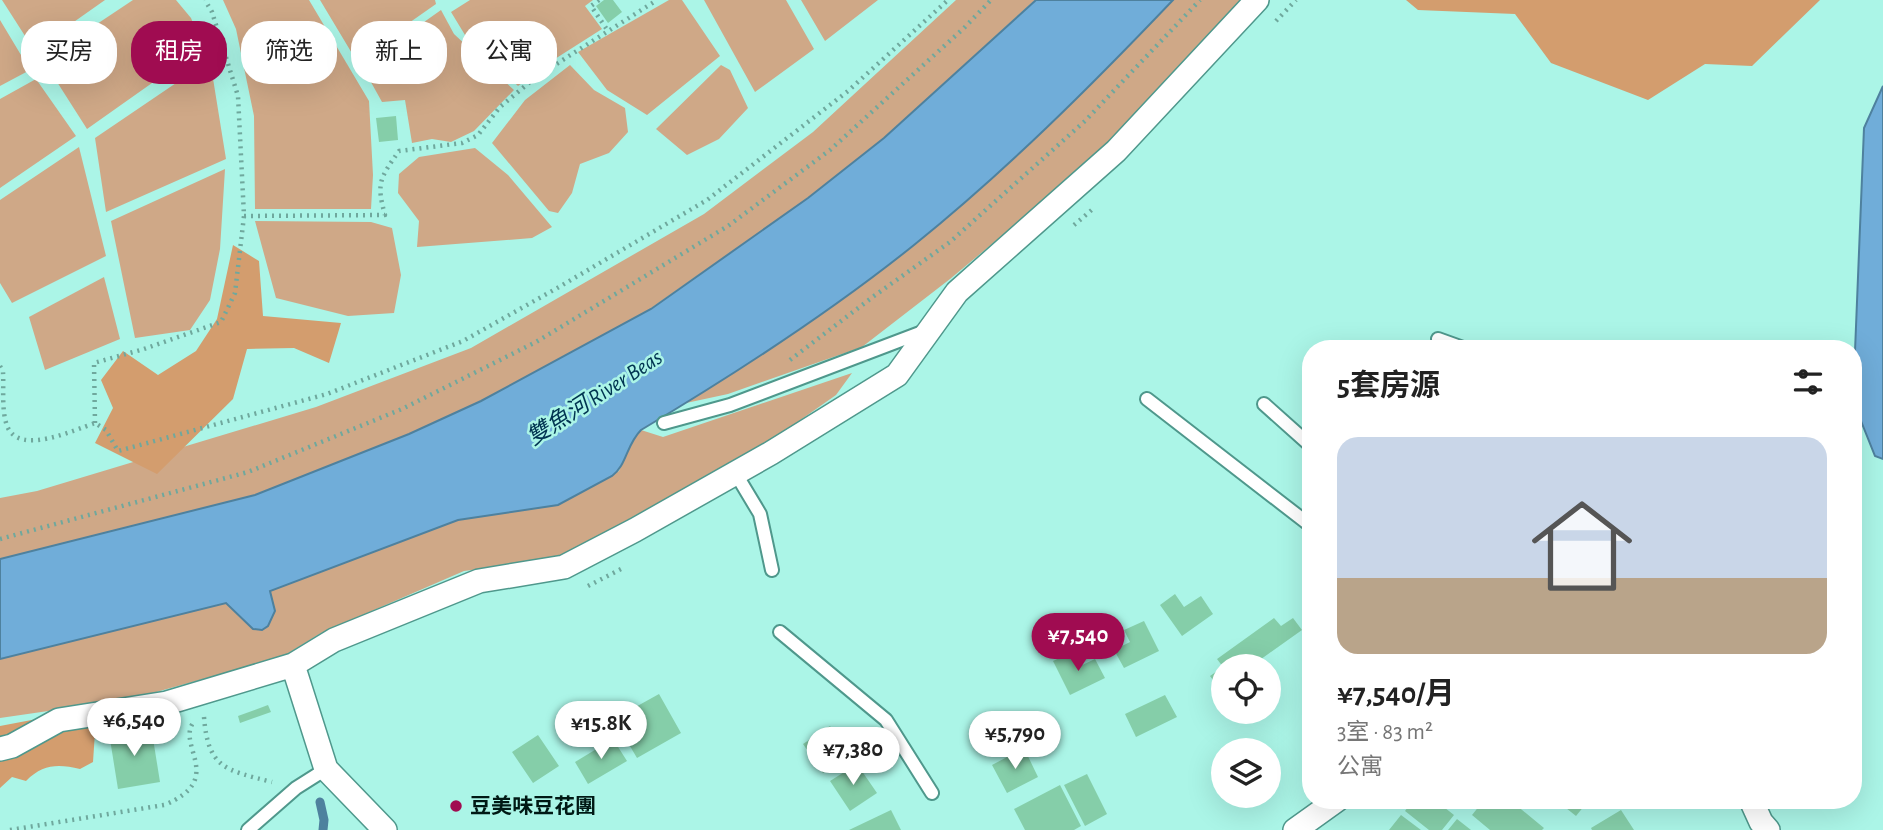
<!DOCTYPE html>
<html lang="zh">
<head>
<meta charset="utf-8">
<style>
	:root { --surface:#fff; --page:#f2f2f2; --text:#222; --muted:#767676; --line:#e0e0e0; --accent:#a00c51 }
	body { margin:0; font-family:"Alegreya Sans","Noto Sans SC",sans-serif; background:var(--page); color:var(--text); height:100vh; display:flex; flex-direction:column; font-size:26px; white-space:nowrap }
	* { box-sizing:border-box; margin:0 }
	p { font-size:23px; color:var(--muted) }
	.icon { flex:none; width:38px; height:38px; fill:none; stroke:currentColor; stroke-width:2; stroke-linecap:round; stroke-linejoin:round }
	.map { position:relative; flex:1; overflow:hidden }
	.drawer { position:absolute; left:1302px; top:340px; width:560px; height:469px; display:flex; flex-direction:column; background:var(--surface); border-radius:28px; box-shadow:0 7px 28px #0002 }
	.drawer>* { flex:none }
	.top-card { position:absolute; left:21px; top:21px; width:665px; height:63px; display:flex; gap:14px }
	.controls { position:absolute; left:1211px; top:654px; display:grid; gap:14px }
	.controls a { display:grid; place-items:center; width:70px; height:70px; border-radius:50%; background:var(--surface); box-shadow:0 7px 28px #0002; font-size:35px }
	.price { position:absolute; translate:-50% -60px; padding:0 16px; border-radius:24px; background:#fff; color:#222; font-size:23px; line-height:46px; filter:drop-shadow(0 2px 4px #0008) }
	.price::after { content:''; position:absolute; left:50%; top:42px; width:21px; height:16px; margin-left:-10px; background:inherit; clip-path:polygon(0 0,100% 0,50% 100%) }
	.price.selected { background:var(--accent); color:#fff }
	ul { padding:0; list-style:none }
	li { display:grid; align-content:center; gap:14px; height:371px; padding:0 35px }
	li+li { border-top:2px solid var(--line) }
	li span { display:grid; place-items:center; height:217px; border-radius:21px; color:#555 }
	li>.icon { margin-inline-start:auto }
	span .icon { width:126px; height:126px; fill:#fffc; stroke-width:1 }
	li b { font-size:30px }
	h2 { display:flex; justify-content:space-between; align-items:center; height:84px; padding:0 35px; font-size:30px }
	.pill { padding:0 24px; border-radius:28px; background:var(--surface); box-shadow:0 7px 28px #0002; font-size:24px; line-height:63px }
	.pill.selected { background:var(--accent); color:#fff }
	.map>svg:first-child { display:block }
	.green { fill:#cfa887 }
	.forest { fill:#d39d6e }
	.water { fill:#70add9; stroke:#4e819e; stroke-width:2 }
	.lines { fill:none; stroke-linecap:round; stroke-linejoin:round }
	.stream { stroke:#4e819e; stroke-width:9 }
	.building { fill:#85cea9 }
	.lane-casing { stroke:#4f988c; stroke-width:16 }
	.street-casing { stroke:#4f988c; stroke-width:26 }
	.path { stroke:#6fa89d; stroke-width:4.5; stroke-dasharray:2 5; stroke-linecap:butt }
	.lane { stroke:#fff; stroke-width:12 }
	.street { stroke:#fff; stroke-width:23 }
	.poi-dot { fill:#a00c51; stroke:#abf5e7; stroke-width:2.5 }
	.labels { text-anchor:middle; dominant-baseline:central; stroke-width:5; stroke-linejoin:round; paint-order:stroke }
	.poi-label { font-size:21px; font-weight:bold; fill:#001915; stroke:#abf5e7; text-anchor:start }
	.water-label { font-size:23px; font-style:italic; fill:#013451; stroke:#abf5e7 }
</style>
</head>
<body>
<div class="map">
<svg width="1883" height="830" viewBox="0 0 1883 830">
	<rect width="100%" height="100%" fill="#abf5e7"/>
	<path class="green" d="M 2,0 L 105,0 L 34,50 Z
		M 133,0 L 176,0 L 191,18 L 203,47 L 87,129 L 43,60 Z
		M 223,0 L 309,0 L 369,101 L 373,175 L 371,209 L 255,209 L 254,116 L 236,29 Z
		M 320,0 L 435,0 L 436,4 L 356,60 Z
		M 470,0 L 593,0 L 585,6 L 602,29 L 547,64 L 518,86 L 465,35 L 451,12 Z
		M 669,0 L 682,0 L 720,56 L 647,115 L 607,90 L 578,52 Z
		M 704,0 L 786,0 L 814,49 L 755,92 Z
		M 801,0 L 878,0 L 825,41 Z
		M 956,0 L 1035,0 L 884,138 L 808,198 L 647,311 L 481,401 L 409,434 L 255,495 L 0,560 L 0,498 L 37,491 L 316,407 L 471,348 L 704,214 L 813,132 Z
		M 1173,0 L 1246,0 L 1123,131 L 1064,184 L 950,279 L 862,347 L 728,394 L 686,403 C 764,353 842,303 914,245 C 1006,171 1091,86 1173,0 Z
		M 441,10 L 454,34 L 514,90 L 474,131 L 451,142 L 432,139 L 412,143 L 405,100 L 382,102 L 362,66 Z
		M 0,20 L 30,70 L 0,86 Z
		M 210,60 L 226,159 L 106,212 L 95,138 Z
		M 570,65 L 594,90 L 625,108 L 628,132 L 609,153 L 580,164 L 572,193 L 558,213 L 549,211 L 492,143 L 525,100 Z
		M 721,65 L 730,70 L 748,108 L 719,139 L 687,155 L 656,129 Z
		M 36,79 L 76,136 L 0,188 L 0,99 Z
		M 79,147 L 106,256 L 12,303 L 0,283 L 0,200 Z
		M 475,148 L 508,175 L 552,227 L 532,238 L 417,247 L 419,221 L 398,193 L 399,174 L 419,157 Z
		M 225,169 L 220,249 L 210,300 L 190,330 L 135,338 L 111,221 Z
		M 255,221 L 371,222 L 392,228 L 401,275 L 394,313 L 348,316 L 276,298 Z
		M 104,277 L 120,339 L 45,370 L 29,317 Z
		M 852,373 L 836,395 L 789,428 L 687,489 L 570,553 L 526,563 L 464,571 L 321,633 L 282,657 L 131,699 L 0,718 L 0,659 L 226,603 L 275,611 L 270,591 L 458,520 L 558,505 L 619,471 L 631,440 L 641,430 L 663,437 Z"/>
	<path class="forest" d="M 1406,0 L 1820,0 L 1752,66 L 1705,64 L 1648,100 L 1551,63 L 1515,14 L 1418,10 Z
		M 233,245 L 259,261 L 263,316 L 341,323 L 329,363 L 294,348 L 247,349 L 233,399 L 157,474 L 95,443 L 113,408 L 101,380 L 123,351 L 158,375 L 196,351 L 217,319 Z
		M 63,714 L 93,721 L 95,732 L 93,762 L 80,769 C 58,764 43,764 26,781 L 12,777 L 0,788 L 0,726 Z"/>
	<path class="water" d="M 1036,0 L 1173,0 C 1091,86 1006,171 914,245 C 828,314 735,374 641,430 C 626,445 627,465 612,476 L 558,505 L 458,520 L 270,591 L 275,611 L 268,626 L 262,630 L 253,629 L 226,603 L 0,659 L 0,559 L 255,495 L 409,434 L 481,401 L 651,309 L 808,198 L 884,138 Z
		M 1883,86 L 1883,459 L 1875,456 L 1853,401 L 1864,128 Z"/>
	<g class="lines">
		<path class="stream" d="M 320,802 L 324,820 L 323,830"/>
	</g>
	<path class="building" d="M 604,0 L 613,0 L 622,12 L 608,23 L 596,6 Z
		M 396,116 L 398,140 L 379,142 L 376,118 Z
		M 1175,594 L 1184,607 L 1201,596 L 1213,614 L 1182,636 L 1160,605 Z
		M 1274,618 L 1281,626 L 1293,618 L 1302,630 L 1250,667 L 1223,667 L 1223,685 L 1219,688 L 1210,676 L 1223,667 L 1217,659 Z
		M 1144,621 L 1159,651 L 1124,668 L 1114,650 L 1130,642 L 1124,630 Z
		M 1070,653 L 1078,667 L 1095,659 L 1105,678 L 1070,695 L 1053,661 Z
		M 659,694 L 681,733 L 637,758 L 614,719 Z
		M 1165,695 L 1177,717 L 1136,737 L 1125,714 Z
		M 268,705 L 271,712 L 240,723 L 238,716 Z
		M 151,726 L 160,782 L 118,789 L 109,733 Z
		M 830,726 L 850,756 L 823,773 L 803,744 Z
		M 538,735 L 559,766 L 533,783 L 512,752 Z
		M 613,739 L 627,761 L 588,784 L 575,762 Z
		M 1024,748 L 1038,777 L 1007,793 L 992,765 Z
		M 857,764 L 877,793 L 850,811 L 830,781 Z
		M 1087,774 L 1107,814 L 1085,826 L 1064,785 Z
		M 1060,785 L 1081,826 L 1074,830 L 1025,830 L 1014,809 Z
		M 1413,800 L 1435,800 L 1454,815 L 1442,830 L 1429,830 L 1405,811 Z
		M 1484,800 L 1510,800 L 1544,828 L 1542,830 L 1490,830 L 1472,815 Z
		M 1556,800 L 1589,800 L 1576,816 Z
		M 891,810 L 901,830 L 849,830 Z
		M 1621,810 L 1634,830 L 1592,830 L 1591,828 Z
		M 1401,815 L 1421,830 L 1389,830 Z
		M 1457,819 L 1471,830 L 1448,830 Z"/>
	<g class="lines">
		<defs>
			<path id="lane" d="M 1438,339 L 1463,348
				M 1147,399 L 1311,526
				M 1264,404 L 1311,446
				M 664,423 L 730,405 L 925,331
				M 736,474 L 760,514 L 772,570
				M 780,632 L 886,720 L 932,793
				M 248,830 L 296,788 L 326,769"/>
			<path id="street" d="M 293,665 L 326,769 L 385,830
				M 0,749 L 12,746 L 59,720 L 167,703 L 293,665 L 334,640 L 479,581 L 564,567 L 635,530 L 771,453 L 897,375 L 957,292 L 1116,151 L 1257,0
				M 1751,800 L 1761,822 L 1768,830
				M 1295,830 L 1337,800"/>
		</defs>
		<use href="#lane" class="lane-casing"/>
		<use href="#street" class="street-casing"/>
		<path class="path" d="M 599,0 L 591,6 L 608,31
			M 1276,21 L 1296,0
			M 244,216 L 385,215 C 376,183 380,178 399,151 L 462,143 L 478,135 L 500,107 L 536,77 L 657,0
			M 1074,225 L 1094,208
			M 790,360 L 874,296 L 950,242 L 1085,121 L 1200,0
			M 0,366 L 3,372 C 4,389 1,413 8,428 C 21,455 74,430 95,423 L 106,430 L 118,451 L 327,394 L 463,341 L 559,287 L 707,200 L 848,91 L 948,0
			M 95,423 L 94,363 L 144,349 L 221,322 L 235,293 L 244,216 L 238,96 L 212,12 L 205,0
			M 0,539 L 248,472 L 402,409 L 536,342 L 728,226 L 830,150 L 964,28 L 991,0
			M 588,586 L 623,568
			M 204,717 C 208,769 226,770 272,782
			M 10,830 L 164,805 C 226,780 177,746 193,723"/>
		<use href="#lane" class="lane"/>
		<use href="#street" class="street"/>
	</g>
	<circle class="poi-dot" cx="456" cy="806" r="7"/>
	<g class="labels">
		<g class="poi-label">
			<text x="470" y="806">豆美味豆花團</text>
		</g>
		<g class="water-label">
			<text transform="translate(595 398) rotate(-33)">雙魚河 River Beas</text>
		</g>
	</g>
</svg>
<div class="controls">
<a><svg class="icon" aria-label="locate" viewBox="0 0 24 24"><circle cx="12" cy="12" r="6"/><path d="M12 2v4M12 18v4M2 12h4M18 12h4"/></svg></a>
<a><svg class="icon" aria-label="layers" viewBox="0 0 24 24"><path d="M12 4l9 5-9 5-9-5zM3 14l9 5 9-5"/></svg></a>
</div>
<b class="price selected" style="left:1078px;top:673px">¥7,540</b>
<b class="price" style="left:134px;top:758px">¥6,540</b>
<b class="price" style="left:601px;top:761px">¥15.8K</b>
<b class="price" style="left:1015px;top:771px">¥5,790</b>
<b class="price" style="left:853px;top:787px">¥7,380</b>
<div class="top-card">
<a class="pill">买房</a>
<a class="pill selected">租房</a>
<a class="pill">筛选</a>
<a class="pill">新上</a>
<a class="pill">公寓</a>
</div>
<section class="drawer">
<h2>5套房源<svg class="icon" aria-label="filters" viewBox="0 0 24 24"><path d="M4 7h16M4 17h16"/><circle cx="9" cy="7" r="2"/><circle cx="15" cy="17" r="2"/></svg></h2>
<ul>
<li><span style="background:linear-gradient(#c9d6e8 65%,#b9a48a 0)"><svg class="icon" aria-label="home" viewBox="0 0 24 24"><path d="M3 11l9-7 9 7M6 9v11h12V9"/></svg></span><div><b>¥7,540/月</b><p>3室 · 83 m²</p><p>公寓</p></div></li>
</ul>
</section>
</div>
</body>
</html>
